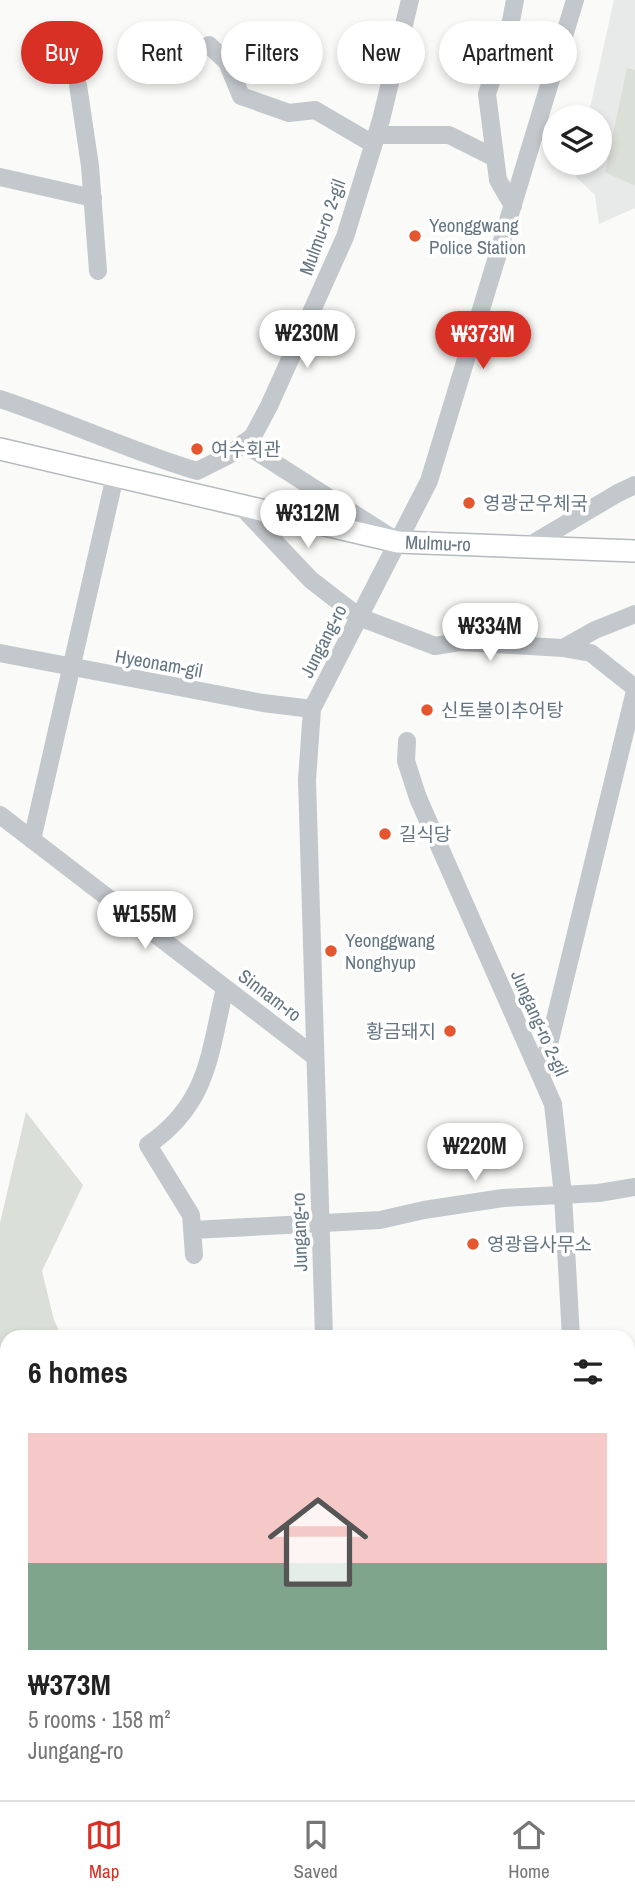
<!DOCTYPE html>
<html lang="en">
<head>
<meta charset="utf-8">
<style>
	:root { --surface:#fff; --page:#f6f6f6; --text:#222; --muted:#767676; --line:#e0e0e0; --accent:#d93025 }
	body { margin:0; font-family:"Archivo Narrow","Noto Sans KR",sans-serif; background:var(--page); color:var(--text); height:100vh; display:flex; flex-direction:column; font-size:26px; white-space:nowrap }
	* { box-sizing:border-box; margin:0 }
	p { font-size:23px; color:var(--muted) }
	.icon { flex:none; width:38px; height:38px; fill:none; stroke:currentColor; stroke-width:2; stroke-linecap:round; stroke-linejoin:round }
	.map { position:relative; flex:1; overflow:hidden }
	.details { position:absolute; left:0px; top:1330px; width:635px; height:471px; display:flex; flex-direction:column; background:var(--surface); border-radius:21px 21px 0 0; box-shadow:0 4px 10px #0003 }
	.details>* { flex:none }
	.hud { position:absolute; left:21px; top:21px; width:593px; height:63px; display:flex; gap:14px }
	.fabs { position:absolute; left:542px; top:105px; display:grid; gap:14px }
	.fabs a { display:grid; place-items:center; width:70px; height:70px; border-radius:50%; background:var(--surface); box-shadow:0 4px 10px #0003; font-size:35px }
	.price { position:absolute; translate:-50% -60px; padding:0 16px; border-radius:24px; background:#fff; color:#222; font-size:23px; line-height:46px; filter:drop-shadow(0 2px 4px #0008) }
	.price::after { content:''; position:absolute; left:50%; top:42px; width:21px; height:16px; margin-left:-10px; background:inherit; clip-path:polygon(0 0,100% 0,50% 100%) }
	.price.current { background:var(--accent); color:#fff }
	ul { padding:0; list-style:none }
	li { display:grid; align-content:center; gap:14px; height:371px; padding:0 28px }
	li+li { border-top:2px solid var(--line) }
	li span { display:grid; place-items:center; height:217px; border-radius:0px; color:#555 }
	li>.icon { margin-inline-start:auto }
	span .icon { width:126px; height:126px; fill:#fffc; stroke-width:1 }
	li b { font-size:30px }
	h2 { display:flex; justify-content:space-between; align-items:center; height:84px; padding:0 28px; font-size:30px }
	.pill { padding:0 24px; border-radius:32px; background:var(--surface); box-shadow:0 4px 10px #0003; font-size:24px; line-height:63px }
	.pill.current { background:var(--accent); color:#fff }
	.dock { display:flex; justify-content:space-around; align-items:center; height:98px; border-top:2px solid var(--line); background:var(--surface); font-size:19px; color:var(--muted) }
	.dock a { display:grid; justify-items:center; gap:4px }
	.dock .current { color:var(--accent) }
	.map>svg:first-child { display:block }
	.built { fill:#e8e9e9 }
	.green { fill:#dadfd7 }
	.lines { fill:none; stroke-linecap:round; stroke-linejoin:round }
	.major-casing { stroke:#b5babe; stroke-width:24 }
	.minor { stroke:#c3c8cc; stroke-width:18 }
	.major { stroke:#fff; stroke-width:21 }
	.poi-dot { fill:#e4572e; stroke:#fff; stroke-width:2.5 }
	.labels { text-anchor:middle; dominant-baseline:central; stroke-width:7; stroke-linejoin:round; paint-order:stroke }
	.poi-label { font-size:19px; fill:#657683; stroke:#fff; text-anchor:start }
	.street-label { font-size:19px; fill:#657683; stroke:#fff }
</style>
</head>
<body>
<div class="map">
<svg width="635" height="1800" viewBox="0 0 635 1800">
	<rect width="100%" height="100%" fill="#fafaf8"/>
	<path class="built" d="M 614,0 L 635,0 L 635,208 L 599,224 L 595,195 L 576,177 L 579,163 L 600,163 L 600,117 L 588,117 Z"/>
	<path class="green" d="M 627,68 L 635,70 L 635,186 L 605,172 Z
		M 26,1112 L 83,1185 L 42,1271 L 54,1320 L 62,1337 L 7,1337 L 7,1679 L 0,1676 L 0,1223 Z"/>
	<g class="lines">
		<defs>
			<path id="major" d="M 0,449 L 398,542 L 635,551"/>
		</defs>
		<use href="#major" class="major-casing"/>
		<path class="minor" d="M 209,45 L 227,62 L 241,96 L 289,113 L 315,110 L 373,144
			M 78,85 L 90,166 L 98,271
			M 376,135 L 449,135 L 495,158
			M 0,177 L 93,198
			M 513,206 L 498,180 L 487,94 L 511,21 L 515,0
			M 0,399 C 67,421 130,451 197,471 L 229,455 L 253,436 L 269,406 L 345,237 L 381,120 L 410,0
			M 243,443 L 392,538
			M 239,504 L 311,580 L 359,617 L 435,646 L 459,642 L 563,648 L 591,653 L 635,688
			M 527,547 L 618,493 L 635,485
			M 563,648 L 595,630 L 635,614
			M 0,653 L 263,703 L 312,709
			M 407,741 L 406,761 L 418,798 L 553,1104 L 563,1195 L 571,1337
			M 0,815 L 314,1056
			M 32,840 L 115,476
			M 541,1077 L 635,691
			M 193,1230 L 380,1220 L 424,1210 L 503,1198 L 599,1193 L 635,1187
			M 194,1255 L 191,1215 L 148,1145 C 209,1103 209,1054 225,988
			M 324,1337 L 307,780 L 312,709 L 429,481 L 575,0
			M 628,1785 L 635,1780
			M 348,1800 L 349,1794
			M 513,1800 L 514,1794
			M 608,1800 L 616,1794"/>
		<use href="#major" class="major"/>
	</g>
	<g class="poi-dot">
		<circle cx="415" cy="236" r="7"/>
		<circle cx="197" cy="449" r="7"/>
		<circle cx="469" cy="503" r="7"/>
		<circle cx="427" cy="710" r="7"/>
		<circle cx="385" cy="834" r="7"/>
		<circle cx="331" cy="951" r="7"/>
		<circle cx="450" cy="1031" r="7"/>
		<circle cx="473" cy="1244" r="7"/>
	</g>
	<g class="labels">
		<g class="poi-label">
			<text x="429" y="225">Yeonggwang<tspan x="429" dy="22">Police Station</tspan></text>
			<text x="211" y="449">여수회관</text>
			<text x="483" y="503">영광군우체국</text>
			<text x="441" y="710">신토불이추어탕</text>
			<text x="399" y="834">길식당</text>
			<text x="345" y="940">Yeonggwang<tspan x="345" dy="22">Nonghyup</tspan></text>
			<text x="436" y="1031" text-anchor="end">황금돼지</text>
			<text x="487" y="1244">영광읍사무소</text>
		</g>
		<g class="street-label">
			<text transform="translate(322 227) rotate(-70)">Mulmu-ro 2-gil</text>
			<text transform="translate(438 543) rotate(2)">Mulmu-ro</text>
			<text transform="translate(323 641) rotate(-63)">Jungang-ro</text>
			<text transform="translate(159 663) rotate(10)">Hyeonam-gil</text>
			<text transform="translate(270 995) rotate(37)">Sinnam-ro</text>
			<text transform="translate(540 1023) rotate(66)">Jungang-ro 2-gil</text>
			<text transform="translate(299 1232) rotate(-92)">Jungang-ro</text>
		</g>
	</g>
</svg>
<div class="fabs">
<a><svg class="icon" aria-label="layers" viewBox="0 0 24 24"><path d="M12 4l9 5-9 5-9-5zM3 14l9 5 9-5"/></svg></a>
</div>
<b class="price" style="left:307px;top:370px">₩230M</b>
<b class="price current" style="left:483px;top:371px">₩373M</b>
<b class="price" style="left:308px;top:550px">₩312M</b>
<b class="price" style="left:490px;top:663px">₩334M</b>
<b class="price" style="left:145px;top:951px">₩155M</b>
<b class="price" style="left:475px;top:1183px">₩220M</b>
<div class="hud">
<a class="pill current">Buy</a>
<a class="pill">Rent</a>
<a class="pill">Filters</a>
<a class="pill">New</a>
<a class="pill">Apartment</a>
</div>
<section class="details">
<h2>6 homes<svg class="icon" aria-label="filters" viewBox="0 0 24 24"><path d="M4 7h16M4 17h16"/><circle cx="9" cy="7" r="2"/><circle cx="15" cy="17" r="2"/></svg></h2>
<ul>
<li><span style="background:linear-gradient(#f6c9c9 60%,#7fa58c 0)"><svg class="icon" aria-label="home" viewBox="0 0 24 24"><path d="M3 11l9-7 9 7M6 9v11h12V9"/></svg></span><div><b>₩373M</b><p>5 rooms · 158 m²</p><p>Jungang-ro</p></div></li>
</ul>
</section>
</div>
<nav class="dock">
<a class="current"><svg class="icon" aria-label="map" viewBox="0 0 24 24"><path d="M3 6l6-2 6 2 6-2v14l-6 2-6-2-6 2zM9 4v14M15 6v14"/></svg>Map</a>
<a><svg class="icon" aria-label="saved" viewBox="0 0 24 24"><path d="M7 4h10v16l-5-4-5 4z"/></svg>Saved</a>
<a><svg class="icon" aria-label="home" viewBox="0 0 24 24"><path d="M3 11l9-7 9 7M6 9v11h12V9"/></svg>Home</a>
</nav>
</body>
</html>
